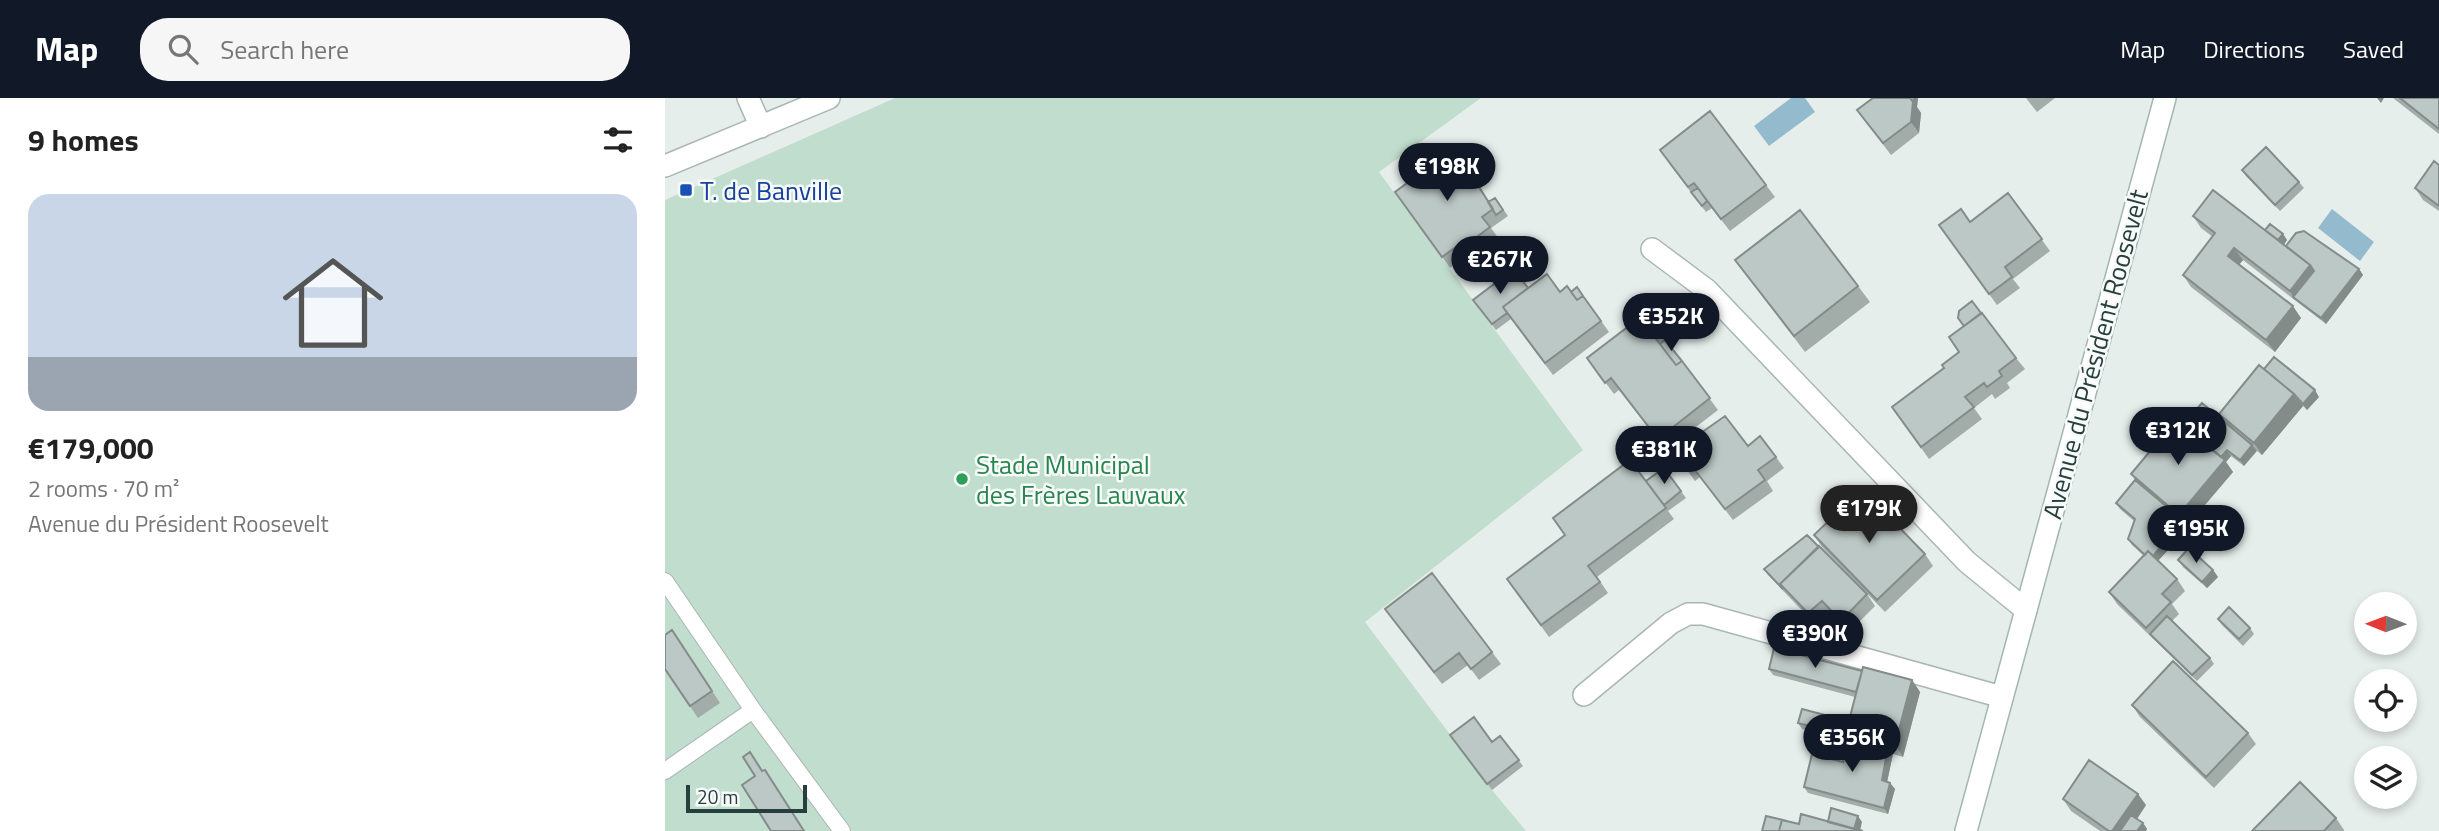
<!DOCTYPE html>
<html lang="en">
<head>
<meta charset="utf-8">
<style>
	:root { --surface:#fff; --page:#f6f6f6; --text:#222; --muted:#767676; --accent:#111827 }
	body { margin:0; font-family:"Titillium Web",sans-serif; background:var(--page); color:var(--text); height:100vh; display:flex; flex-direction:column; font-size:26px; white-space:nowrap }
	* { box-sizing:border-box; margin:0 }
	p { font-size:23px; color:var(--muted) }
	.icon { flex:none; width:38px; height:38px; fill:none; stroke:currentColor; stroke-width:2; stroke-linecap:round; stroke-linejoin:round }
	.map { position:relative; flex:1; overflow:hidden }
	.drawer { display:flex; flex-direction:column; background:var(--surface); width:665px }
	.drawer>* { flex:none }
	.needle { width:46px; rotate:271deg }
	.fabs { position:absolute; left:1689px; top:494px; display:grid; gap:14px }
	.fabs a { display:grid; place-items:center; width:63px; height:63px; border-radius:50%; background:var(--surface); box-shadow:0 4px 10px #0003; font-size:35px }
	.scale { position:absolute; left:21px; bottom:18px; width:121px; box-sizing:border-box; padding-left:7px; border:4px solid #263f3c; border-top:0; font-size:19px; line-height:24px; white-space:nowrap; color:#263f3c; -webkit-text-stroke:5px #f7faf9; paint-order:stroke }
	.price { position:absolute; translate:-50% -60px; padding:0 16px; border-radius:24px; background:var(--accent); color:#fff; font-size:23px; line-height:46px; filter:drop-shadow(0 2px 4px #0008) }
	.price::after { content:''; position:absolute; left:50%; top:42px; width:21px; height:16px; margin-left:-10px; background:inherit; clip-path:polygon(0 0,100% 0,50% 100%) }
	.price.selected { background:#222; color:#fff }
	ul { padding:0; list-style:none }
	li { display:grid; align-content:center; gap:14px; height:371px; padding:0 28px }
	li span { display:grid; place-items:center; height:217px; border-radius:21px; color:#555 }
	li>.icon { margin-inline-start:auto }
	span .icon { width:126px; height:126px; fill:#fffc; stroke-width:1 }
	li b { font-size:30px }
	h2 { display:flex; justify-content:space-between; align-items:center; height:84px; padding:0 28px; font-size:30px }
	header { display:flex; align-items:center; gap:42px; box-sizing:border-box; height:98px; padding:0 35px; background:var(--accent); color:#fff }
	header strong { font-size:33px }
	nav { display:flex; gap:38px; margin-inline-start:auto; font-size:24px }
	.search { width:490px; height:63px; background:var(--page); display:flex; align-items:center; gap:18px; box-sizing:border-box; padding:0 24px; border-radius:28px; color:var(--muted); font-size:26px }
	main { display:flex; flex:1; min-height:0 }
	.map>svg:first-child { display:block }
	.green { fill:#c1ddcd }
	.water { fill:#94bbcd }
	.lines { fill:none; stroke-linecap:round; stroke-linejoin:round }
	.lane-casing { stroke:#a9b6b4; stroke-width:18 }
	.street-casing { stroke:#a9b6b4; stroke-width:24 }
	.secondary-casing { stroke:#a2b6b2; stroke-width:24 }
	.lane { stroke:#fff; stroke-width:16 }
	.street { stroke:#fff; stroke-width:21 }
	.secondary { stroke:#fff; stroke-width:21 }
	.wall { fill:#a2aca9 }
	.shaded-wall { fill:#848c8a }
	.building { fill:#bcc8c5; stroke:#848c8a; stroke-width:2 }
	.transit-dot { fill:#1a4fb4; stroke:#f7faf9; stroke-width:2.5 }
	.leisure-dot { fill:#2e9e5b; stroke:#f7faf9; stroke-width:2.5 }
	.labels { text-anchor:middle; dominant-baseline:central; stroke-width:5; stroke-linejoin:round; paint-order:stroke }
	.transit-label { font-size:26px; fill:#164399; stroke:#f7faf9; text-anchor:start }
	.street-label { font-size:26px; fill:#263f3c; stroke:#f7faf9 }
	.leisure-label { font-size:26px; fill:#27864d; stroke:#f7faf9; text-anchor:start }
</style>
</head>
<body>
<header>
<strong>Map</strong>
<div class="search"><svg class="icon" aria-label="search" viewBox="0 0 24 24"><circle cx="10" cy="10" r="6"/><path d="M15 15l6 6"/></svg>Search here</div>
<nav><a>Map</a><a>Directions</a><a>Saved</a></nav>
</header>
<main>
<section class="drawer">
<h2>9 homes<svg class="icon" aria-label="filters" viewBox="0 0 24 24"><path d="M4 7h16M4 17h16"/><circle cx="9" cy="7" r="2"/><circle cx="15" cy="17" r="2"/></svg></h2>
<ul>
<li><span style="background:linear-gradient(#c9d6e8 75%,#9aa5b1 0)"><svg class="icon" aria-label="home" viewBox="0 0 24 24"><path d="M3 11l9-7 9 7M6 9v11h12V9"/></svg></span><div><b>€179,000</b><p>2 rooms · 70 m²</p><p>Avenue du Président Roosevelt</p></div></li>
</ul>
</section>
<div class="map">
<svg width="1774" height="733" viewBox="0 0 1774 733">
	<rect width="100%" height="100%" fill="#e6eeec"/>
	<path class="green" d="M 230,0 L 816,0 L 714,74 L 918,352 L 700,524 L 827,692 L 861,733 L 0,733 L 0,102 Z"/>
	<path class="water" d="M 1126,0 L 1140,0 L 1150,14 L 1104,48 L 1089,28 Z
		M 1667,111 L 1709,144 L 1695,163 L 1653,130 Z"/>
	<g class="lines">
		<defs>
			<path id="lane" d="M 0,483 L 88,612
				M 0,673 L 88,612 L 177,733"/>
			<path id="street" d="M 83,0 L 96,29
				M 0,68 L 164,0
				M 987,151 L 1042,192 L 1302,464 L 1361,512
				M 919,597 L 1006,525 L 1023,516 L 1038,516 L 1337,599"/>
			<path id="secondary" d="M 1301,733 L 1500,0"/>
		</defs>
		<use href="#lane" class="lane-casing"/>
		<use href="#street" class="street-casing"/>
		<use href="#secondary" class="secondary-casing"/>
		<use href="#lane" class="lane"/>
		<use href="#street" class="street"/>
		<use href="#secondary" class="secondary"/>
	</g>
	<path class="wall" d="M 1207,0 L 1253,0 L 1252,9 L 1256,15 L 1254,35 L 1226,57 L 1192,12 Z
		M 1361,0 L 1390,0 L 1372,14 Z
		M 1728,0 L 1774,0 L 1774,36 Z
		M 791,49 L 817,84 L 814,87 L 824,104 L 830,100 L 843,118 L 826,130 L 834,141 L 806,161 L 803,157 L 785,170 L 730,94 Z
		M 1003,64 L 1101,87 L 1110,99 L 1065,133 L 1042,104 L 1047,110 L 1041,114 Z
		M 1774,67 L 1774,113 L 1758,102 L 1750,90 Z
		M 1577,72 L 1634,84 L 1639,90 L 1615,113 L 1581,78 Z
		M 1343,95 L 1385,153 L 1348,181 L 1355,190 L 1332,207 L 1274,127 L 1305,124 Z
		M 1528,118 L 1618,136 L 1622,142 L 1619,147 L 1621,148 L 1694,171 L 1698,177 L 1661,226 L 1578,162 L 1574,167 L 1636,220 L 1610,254 L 1526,189 L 1518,177 L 1548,139 L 1536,130 Z
		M 1070,162 L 1193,188 L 1205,204 L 1140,254 Z
		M 912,189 L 944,234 L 888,277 L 846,221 L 831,232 L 808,202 L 863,190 L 906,194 Z
		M 981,215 L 1053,312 L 1001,352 L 954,292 L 949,296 L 922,260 Z
		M 1294,254 L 1351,260 L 1360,271 L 1342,285 L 1345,290 L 1330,301 L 1327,296 L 1309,310 L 1317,321 L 1264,361 L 1227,309 L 1279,270 Z
		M 1599,271 L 1654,299 L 1642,312 L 1638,308 L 1597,357 L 1591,352 L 1579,368 L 1566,358 L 1561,364 L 1568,374 L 1522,428 L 1512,420 L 1495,442 L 1503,452 L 1493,463 L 1512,481 L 1520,493 L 1507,506 L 1514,516 L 1507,523 L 1545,560 L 1549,566 L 1532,583 L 1452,506 L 1444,494 L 1479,458 L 1467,447 L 1463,441 L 1469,423 L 1455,411 L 1451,405 L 1470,382 L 1466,376 L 1525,334 L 1530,328 L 1524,320 L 1557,322 L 1554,316 Z
		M 1083,348 L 1111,359 L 1119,370 L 1102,383 L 1108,393 L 1068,422 L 1035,379 L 1030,383 L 1009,354 Z
		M 999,370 L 1021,400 L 1003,413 L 1009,421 L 932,479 L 943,495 L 884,539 L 842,481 L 900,438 Z
		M 1149,437 L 1260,456 L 1268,468 L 1220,514 L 1157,449 Z
		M 1513,462 L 1548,472 L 1553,479 L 1542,490 L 1518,469 Z
		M 1099,471 L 1202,496 L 1210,508 L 1184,534 L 1165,514 L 1151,527 L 1103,477 Z
		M 720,511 L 827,554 L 836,566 L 814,582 L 803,567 L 777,586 Z
		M 1553,521 L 1585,530 L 1589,536 L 1578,548 L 1557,527 Z
		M 7,532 L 55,605 L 33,620 L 0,571 Z
		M 1104,571 L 1197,573 L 1247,582 L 1255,594 L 1238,659 L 1228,656 L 1222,684 L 1225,685 L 1230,691 L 1223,716 L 1143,695 L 1139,689 L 1178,664 L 1185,639 L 1181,634 L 1190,599 L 1108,577 Z
		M 1467,607 L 1583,635 L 1591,646 L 1549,690 L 1475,619 Z
		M 1133,625 L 1180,627 L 1176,641 L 1137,631 Z
		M 785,637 L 827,644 L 835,638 L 858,668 L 827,692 Z
		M 1398,701 L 1481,707 L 1472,721 L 1478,725 L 1482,731 L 1481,733 L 1435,733 L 1406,713 Z
		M 1671,720 L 1679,732 L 1679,733 L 1587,733 Z"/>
	<path class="shaded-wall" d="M 1248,0 L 1253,0 L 1252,9 L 1256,15 L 1254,35 L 1246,24 Z
		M 1712,0 L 1719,0 L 1716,5 Z
		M 1618,136 L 1622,142 L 1616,150 L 1612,144 Z
		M 1569,150 L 1578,162 L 1571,170 L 1563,158 Z
		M 1645,167 L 1653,179 L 1628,199 L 1625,193 Z
		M 1694,171 L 1698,177 L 1661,226 L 1656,220 Z
		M 1628,208 L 1636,220 L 1610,254 L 1601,242 Z
		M 1650,292 L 1654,299 L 1642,312 L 1638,306 Z
		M 1629,296 L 1638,308 L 1597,357 L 1589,345 Z
		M 1587,347 L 1592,353 L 1579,368 L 1575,362 Z
		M 1562,352 L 1566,358 L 1561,364 L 1568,374 L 1522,428 L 1514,417 Z
		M 1508,414 L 1512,420 L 1494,443 L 1490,437 Z
		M 1499,445 L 1503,452 L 1489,467 L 1484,461 Z
		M 1548,472 L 1553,479 L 1542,490 L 1537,484 Z
		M 1247,582 L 1255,594 L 1238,659 L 1230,647 Z
		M 1175,621 L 1180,627 L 1176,641 L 1172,635 Z
		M 1223,649 L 1228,656 L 1221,689 L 1217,682 Z
		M 1225,685 L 1230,691 L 1223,716 L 1219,710 Z
		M 1473,696 L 1481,707 L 1464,733 L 1447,733 Z
		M 1193,718 L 1197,724 L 1195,733 L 1189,733 Z
		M 1478,725 L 1482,731 L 1481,733 L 1472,733 Z"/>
	<path class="building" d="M 1208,0 L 1245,0 L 1248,4 L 1246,24 L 1218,45 L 1192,12 Z
		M 1735,0 L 1774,0 L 1774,31 Z
		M 1045,13 L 1101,87 L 1056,121 L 1029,85 L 1023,89 L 995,52 Z
		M 791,49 L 809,73 L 805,75 L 828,111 L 817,119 L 825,129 L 798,149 L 795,146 L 777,159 L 730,94 Z
		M 1601,49 L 1634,84 L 1610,107 L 1577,72 Z
		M 1769,63 L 1774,67 L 1774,108 L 1750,90 Z
		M 1033,90 L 1042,103 L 1037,108 L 1026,94 Z
		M 1548,92 L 1645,167 L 1625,193 L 1569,150 L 1563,158 L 1628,208 L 1601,242 L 1518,177 L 1550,135 L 1528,118 Z
		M 1343,95 L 1377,141 L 1340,169 L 1347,179 L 1324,196 L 1274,127 L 1296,111 L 1305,124 Z
		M 830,100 L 838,112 L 831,117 L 823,104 Z
		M 1135,112 L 1193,188 L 1129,238 L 1070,162 Z
		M 1605,126 L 1618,136 L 1613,142 L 1600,132 Z
		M 1639,133 L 1694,171 L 1656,220 L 1628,199 L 1649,173 L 1645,167 L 1621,148 L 1631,135 Z
		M 849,171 L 863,190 L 838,209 L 842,215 L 827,226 L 808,202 Z
		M 882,176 L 895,194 L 902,188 L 912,202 L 918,198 L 936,223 L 880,265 L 838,209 Z
		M 912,189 L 918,198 L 912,202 L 906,194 Z
		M 1307,203 L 1316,215 L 1299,228 L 1293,220 L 1294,213 Z
		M 981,215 L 996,237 L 991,241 L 1011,267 L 1017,263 L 1045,300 L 993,341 L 946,280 L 940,285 L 922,260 Z
		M 1317,215 L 1351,260 L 1334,273 L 1337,278 L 1322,289 L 1319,285 L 1300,299 L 1309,309 L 1256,349 L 1227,309 L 1279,270 L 1277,267 L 1294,254 L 1284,239 Z
		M 1000,242 L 1017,263 L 1011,267 L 995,246 Z
		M 1609,259 L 1650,292 L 1638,306 L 1629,296 L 1599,271 Z
		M 1594,267 L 1629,296 L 1589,345 L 1554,316 Z
		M 1537,305 L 1587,347 L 1575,362 L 1562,352 L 1556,359 L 1525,334 L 1532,327 L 1524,320 Z
		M 1060,318 L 1083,348 L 1095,338 L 1111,359 L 1093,372 L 1100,382 L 1060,411 L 1026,367 L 1022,371 L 1009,354 Z
		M 1511,322 L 1560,362 L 1514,417 L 1466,376 Z
		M 965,362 L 1001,410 L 923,468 L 935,484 L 876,527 L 842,481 L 900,437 L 888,420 Z
		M 999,370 L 1016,393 L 999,407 L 981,383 Z
		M 1470,382 L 1508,414 L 1490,437 L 1499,445 L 1488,458 L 1483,453 L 1480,457 L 1463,441 L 1470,421 L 1451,405 Z
		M 1197,391 L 1260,456 L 1212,502 L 1149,437 Z
		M 1142,437 L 1154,449 L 1115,486 L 1118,491 L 1099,471 Z
		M 1154,448 L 1202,496 L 1176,523 L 1157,503 L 1143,515 L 1115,486 Z
		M 1524,450 L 1548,472 L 1537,484 L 1513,462 Z
		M 1483,453 L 1512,481 L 1497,496 L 1506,504 L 1481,530 L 1444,494 Z
		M 767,475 L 827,554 L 806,571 L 794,555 L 769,574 L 720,511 Z
		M 1564,509 L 1585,530 L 1574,541 L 1553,521 Z
		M 1502,518 L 1545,560 L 1527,577 L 1485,536 Z
		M 7,532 L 47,593 L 25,608 L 0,571 L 0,537 Z
		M 1109,550 L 1197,573 L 1191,594 L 1104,571 Z
		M 1508,563 L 1583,635 L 1541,679 L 1467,607 Z
		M 1198,569 L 1247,582 L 1230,647 L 1181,634 Z
		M 1137,611 L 1175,621 L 1172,635 L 1133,625 Z
		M 809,619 L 827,644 L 835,638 L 854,662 L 822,686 L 785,637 Z
		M 1184,639 L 1223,649 L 1217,682 L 1225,685 L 1219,710 L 1139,689 L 1147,656 L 1178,664 Z
		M 85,654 L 97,673 L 100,672 L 139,733 L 106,733 L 77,687 L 90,678 L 78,659 Z
		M 1424,662 L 1473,696 L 1447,733 L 1444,733 L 1398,701 Z
		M 1635,684 L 1671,720 L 1659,733 L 1587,733 Z
		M 1166,710 L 1193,718 L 1189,731 L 1163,724 Z
		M 1136,716 L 1198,733 L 1114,733 L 1117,722 L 1134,726 Z
		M 1466,717 L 1478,725 L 1472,733 L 1455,733 Z
		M 1101,718 L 1122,723 L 1117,722 L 1114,733 L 1097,733 Z"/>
	<rect class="transit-dot" x="14" y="85" width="14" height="14" rx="3.5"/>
	<circle class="leisure-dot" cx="297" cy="381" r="7"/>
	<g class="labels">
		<g class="transit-label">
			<text x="35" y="92">T. de Banville</text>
		</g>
		<g class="street-label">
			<text transform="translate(1430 256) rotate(-75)">Avenue du Président Roosevelt</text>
		</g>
		<g class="leisure-label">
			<text x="311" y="366">Stade Municipal<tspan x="311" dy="30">des Frères Lauvaux</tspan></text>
		</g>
	</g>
</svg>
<div class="fabs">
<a><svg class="needle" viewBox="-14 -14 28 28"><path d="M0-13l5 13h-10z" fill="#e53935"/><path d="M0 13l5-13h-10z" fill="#767676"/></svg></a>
<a><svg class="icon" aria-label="locate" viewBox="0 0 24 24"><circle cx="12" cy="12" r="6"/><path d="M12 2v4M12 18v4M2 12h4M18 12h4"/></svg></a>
<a><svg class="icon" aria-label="layers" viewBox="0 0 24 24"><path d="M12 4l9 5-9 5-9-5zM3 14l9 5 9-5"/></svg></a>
</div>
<div class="scale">20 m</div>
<b class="price" style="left:782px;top:105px">€198K</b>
<b class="price" style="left:835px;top:198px">€267K</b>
<b class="price" style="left:1006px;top:255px">€352K</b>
<b class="price" style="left:1513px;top:369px">€312K</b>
<b class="price" style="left:999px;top:388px">€381K</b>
<b class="price selected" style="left:1204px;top:447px">€179K</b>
<b class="price" style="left:1531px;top:467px">€195K</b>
<b class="price" style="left:1150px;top:572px">€390K</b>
<b class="price" style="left:1187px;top:676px">€356K</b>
</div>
</main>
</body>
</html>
